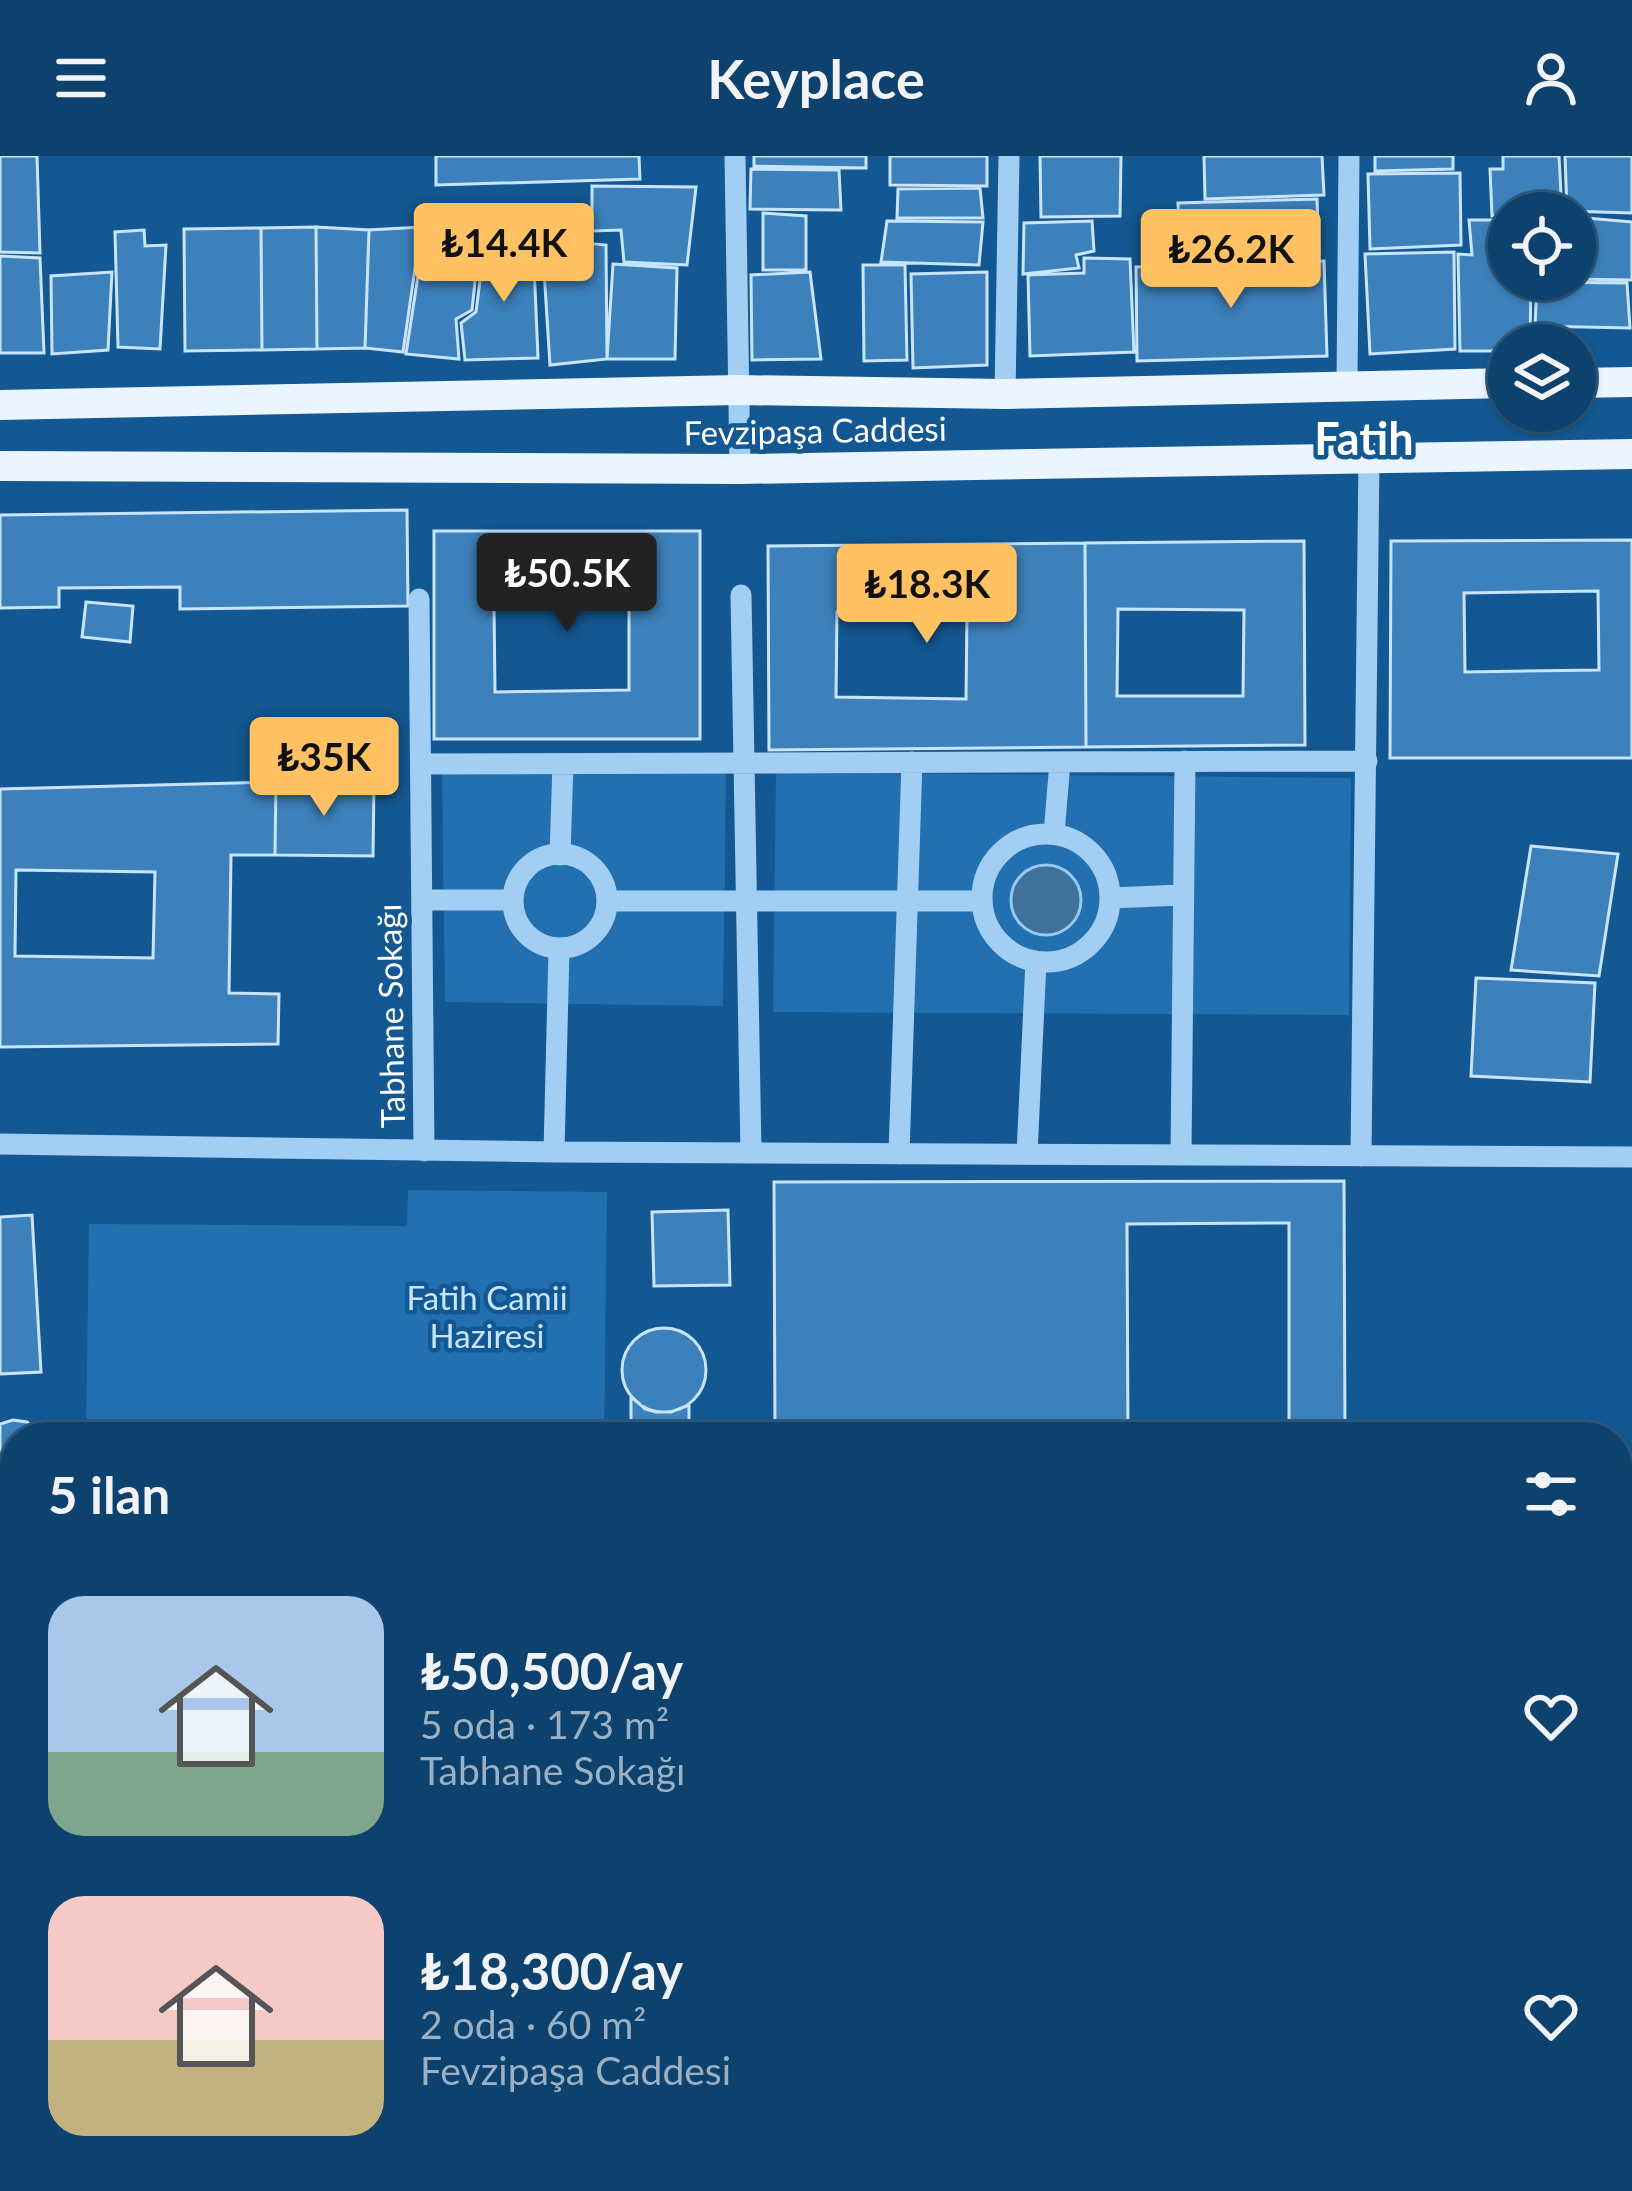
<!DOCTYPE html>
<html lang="tr">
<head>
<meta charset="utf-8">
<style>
	:root { --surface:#0e426e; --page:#1c4d76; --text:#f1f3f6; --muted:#9bb0c2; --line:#2e5b81; --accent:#ffc161 }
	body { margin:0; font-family:Lato,sans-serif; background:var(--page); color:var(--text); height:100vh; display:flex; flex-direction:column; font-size:45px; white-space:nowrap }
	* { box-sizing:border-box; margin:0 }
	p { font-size:39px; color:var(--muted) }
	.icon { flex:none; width:66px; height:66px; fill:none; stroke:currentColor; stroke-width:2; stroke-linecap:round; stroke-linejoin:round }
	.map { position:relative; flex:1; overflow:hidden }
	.panel { position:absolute; left:0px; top:1266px; width:1632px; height:771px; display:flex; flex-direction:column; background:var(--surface); border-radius:48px 48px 0 0; box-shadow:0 3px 9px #0004,0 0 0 3px var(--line) }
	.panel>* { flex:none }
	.controls { position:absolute; left:1488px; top:36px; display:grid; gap:24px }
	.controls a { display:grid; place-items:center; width:108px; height:108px; border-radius:50%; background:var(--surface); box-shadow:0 3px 9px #0004,0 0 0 3px var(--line); font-size:60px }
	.price { position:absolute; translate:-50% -102px; padding:0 27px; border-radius:12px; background:var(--accent); color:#111; font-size:39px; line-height:78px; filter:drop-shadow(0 3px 6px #0008) }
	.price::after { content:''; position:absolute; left:50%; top:72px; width:36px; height:27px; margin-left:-18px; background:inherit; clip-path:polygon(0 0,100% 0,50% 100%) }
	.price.active { background:#222; color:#fff }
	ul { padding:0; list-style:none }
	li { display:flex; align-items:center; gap:36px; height:300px; padding:0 48px }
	li span { display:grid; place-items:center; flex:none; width:336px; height:240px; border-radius:36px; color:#555 }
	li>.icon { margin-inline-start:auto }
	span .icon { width:144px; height:144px; fill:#fffc; stroke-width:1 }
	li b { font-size:51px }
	h2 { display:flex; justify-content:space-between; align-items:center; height:144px; padding:0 48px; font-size:51px }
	header { display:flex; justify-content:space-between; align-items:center; height:156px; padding:0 48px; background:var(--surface); font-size:54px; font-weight:700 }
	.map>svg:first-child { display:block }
	.green { fill:#2270b0 }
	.water { fill:#40709b; stroke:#92caf5; stroke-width:3 }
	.building { fill:#3c81bb; stroke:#c8e5fd; stroke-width:3; fill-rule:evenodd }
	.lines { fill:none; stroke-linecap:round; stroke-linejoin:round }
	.minor { stroke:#a1cef2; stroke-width:21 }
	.major { stroke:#ebf5ff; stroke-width:30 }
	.labels { text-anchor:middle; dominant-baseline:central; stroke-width:9; stroke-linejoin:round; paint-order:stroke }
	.street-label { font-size:33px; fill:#fff; stroke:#135892 }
	.park-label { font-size:33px; fill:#c8e5fd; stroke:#135892 }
	.district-label { font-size:45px; font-weight:bold; fill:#fff; stroke:#135892 }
</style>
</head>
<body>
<header><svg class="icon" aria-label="menu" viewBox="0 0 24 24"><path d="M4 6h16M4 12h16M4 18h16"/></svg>Keyplace<svg class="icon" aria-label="person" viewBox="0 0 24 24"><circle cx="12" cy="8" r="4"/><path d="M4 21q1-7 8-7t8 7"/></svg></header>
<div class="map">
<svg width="1632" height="2035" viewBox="0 0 1632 2035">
	<rect width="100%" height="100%" fill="#135892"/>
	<path class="green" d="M 442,613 L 726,616 L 723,850 L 445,846 Z
		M 776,616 L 1351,622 L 1349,859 L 773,856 Z
		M 408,1034 L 607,1036 L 604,1281 L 86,1281 L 89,1068 L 407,1070 Z
		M 1617,1486 L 1632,1486 L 1632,1761 L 1617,1761 Z"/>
	<path class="water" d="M1011 744a35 35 0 1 1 70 0a35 35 0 1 1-70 0Z"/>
	<path class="building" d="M 0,0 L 37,0 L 40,97 L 0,96 Z
		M 436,0 L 639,0 L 640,23 L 436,29 Z
		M 754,0 L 866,0 L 866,12 L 754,10 Z
		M 890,0 L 987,0 L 987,30 L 890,29 Z
		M 1040,0 L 1121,0 L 1120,60 L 1041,61 Z
		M 1204,0 L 1322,0 L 1324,39 L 1205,43 Z
		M 1375,0 L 1453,0 L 1453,13 L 1375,15 Z
		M 1503,0 L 1559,0 L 1562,57 L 1492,60 L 1490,13 L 1503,13 Z
		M 1565,0 L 1632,0 L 1632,57 L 1567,55 Z
		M 751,13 L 839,14 L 841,54 L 750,53 Z
		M 1460,17 L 1461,89 L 1370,93 L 1368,18 Z
		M 592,30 L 696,31 L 687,109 L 624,106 L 621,74 L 592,75 Z
		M 980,32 L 983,62 L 897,62 L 898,33 Z
		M 1317,43 L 1319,96 L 1180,97 L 1178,47 Z
		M 763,57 L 806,60 L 806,114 L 763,114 Z
		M 1575,61 L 1632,66 L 1632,124 L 1569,123 L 1575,123 Z
		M 1469,64 L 1509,64 L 1509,123 L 1531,123 L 1530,189 L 1509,189 L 1509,195 L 1460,195 L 1458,98 L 1472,99 Z
		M 887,65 L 983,66 L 979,109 L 881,106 Z
		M 1092,65 L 1094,95 L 1076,99 L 1079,112 L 1023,118 L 1024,67 Z
		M 316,71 L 317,193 L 262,194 L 261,72 Z
		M 316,71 L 369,74 L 365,192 L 317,193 Z
		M 421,71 L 403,196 L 365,192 L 369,74 Z
		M 261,72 L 262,194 L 185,195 L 184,73 Z
		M 144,74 L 145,90 L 166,89 L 160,193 L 118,191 L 115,76 Z
		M 542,83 L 606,89 L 607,203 L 550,209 Z
		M 533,84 L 538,202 L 465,204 L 461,167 L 476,156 L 485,85 Z
		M 423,87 L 479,89 L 472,154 L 456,163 L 459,203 L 406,198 Z
		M 1454,96 L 1455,193 L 1370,198 L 1365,98 Z
		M 0,100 L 40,102 L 44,197 L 0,197 Z
		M 1084,102 L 1130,103 L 1134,196 L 1030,200 L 1028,119 L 1084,117 Z
		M 1324,105 L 1327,200 L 1137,205 L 1136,111 Z
		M 613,108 L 677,112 L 675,203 L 607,203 Z
		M 863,109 L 905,109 L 907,204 L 864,205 Z
		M 112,116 L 108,194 L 52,198 L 51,120 Z
		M 810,116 L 821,203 L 752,204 L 751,119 Z
		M 987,116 L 987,209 L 913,212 L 911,118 Z
		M 1537,126 L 1627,127 L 1630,172 L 1535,170 Z
		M 407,354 L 408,450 L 180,453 L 180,431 L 59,432 L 59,451 L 0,452 L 0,359 Z
		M 434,375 L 700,375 L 700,583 L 434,583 ZM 629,447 L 629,534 L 495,536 L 494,449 Z
		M 1632,384 L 1632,602 L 1390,602 L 1391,385 ZM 1598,435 L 1599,514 L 1465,516 L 1464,437 Z
		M 1304,385 L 1305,589 L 1086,591 L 1085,387 ZM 1118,453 L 1244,454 L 1243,540 L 1117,540 Z
		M 1085,387 L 1086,591 L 769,594 L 768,390 ZM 837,456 L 967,457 L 966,543 L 836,541 Z
		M 86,446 L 133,450 L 130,486 L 82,481 Z
		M 276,626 L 275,699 L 231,699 L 229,837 L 279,838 L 278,888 L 0,891 L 0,633 ZM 16,714 L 155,716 L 153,802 L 15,800 Z
		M 276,626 L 374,627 L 373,700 L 275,699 Z
		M 1531,690 L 1618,698 L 1599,820 L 1511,814 Z
		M 1476,822 L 1595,827 L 1590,926 L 1471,920 Z
		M 1344,1025 L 1345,1281 L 1289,1281 L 1289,1067 L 1127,1068 L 1128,1281 L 775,1281 L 774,1026 Z
		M 728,1054 L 730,1129 L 654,1130 L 652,1056 Z
		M 32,1059 L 41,1216 L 0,1218 L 0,1061 Z
		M622 1214a42 42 0 1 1 84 0a42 42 0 1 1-84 0Z
		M 631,1240 L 645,1253 L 656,1256 L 671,1256 L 689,1249 L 689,1281 L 631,1281 Z
		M 13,1264 L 27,1266 L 45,1281 L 15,1281 L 15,1329 L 10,1329 L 0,1325 L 0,1268 Z
		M 0,1450 L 15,1450 L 15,1533 L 0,1533 Z
		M 15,1536 L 15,1603 L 0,1603 L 0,1537 Z
		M 0,1639 L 15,1640 L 15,1725 L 0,1725 Z
		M 0,1731 L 15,1731 L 15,1806 L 0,1806 Z
		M 1617,1783 L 1632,1783 L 1632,1994 L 1617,1994 L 1623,1847 L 1617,1847 Z
		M 0,1834 L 15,1835 L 15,1911 L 0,1911 Z
		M 0,1938 L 15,1938 L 15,2022 L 0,2022 Z"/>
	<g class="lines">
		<path class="minor" d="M 735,0 L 740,313
			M 1347,228 L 1349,0
			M 1005,238 L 1009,0
			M 741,439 L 751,997
			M 419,443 L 424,995
			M 421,608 L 1367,605
			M 1054,678 L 1060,606
			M982 742a64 64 0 1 1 128 0a64 64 0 1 1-128 0Z
			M513 745a47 47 0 1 1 94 0a47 47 0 1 1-94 0Z
			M 560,699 L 563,608
			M 1110,742 L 1182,739
			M 422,744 L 512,744
			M 608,745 L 982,745
			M 0,988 L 554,996 L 559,793
			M 554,996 L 1632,1001
			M 899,998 L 912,606
			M 1027,998 L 1036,805
			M 1181,999 L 1185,605
			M 1361,1000 L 1369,300
			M 0,1378 L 15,1378
			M 1617,1622 L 1632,1622
			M 0,1626 L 15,1626
			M 1617,1772 L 1632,1772
			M 0,1822 L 15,1822
			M 111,2035 L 414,2028 L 727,2034 L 1469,2035"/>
		<path class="major" d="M 1575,227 L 1632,226
			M 0,249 L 738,234 L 1005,238 L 1509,227
			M 0,310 L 740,313 L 1632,298"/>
	</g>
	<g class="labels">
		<g class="street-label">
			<text transform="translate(815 274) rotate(-1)">Fevzipaşa Caddesi</text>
			<text transform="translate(390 860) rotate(-91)">Tabhane Sokağı</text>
		</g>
		<g class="park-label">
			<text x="487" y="1141">Fatih Camii<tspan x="487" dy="38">Haziresi</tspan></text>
		</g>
		<g class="district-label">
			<text x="1364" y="282">Fatih</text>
		</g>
	</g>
</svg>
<div class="controls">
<a><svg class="icon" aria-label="locate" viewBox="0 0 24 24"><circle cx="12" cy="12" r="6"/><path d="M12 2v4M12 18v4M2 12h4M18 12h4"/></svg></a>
<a><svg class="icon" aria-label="layers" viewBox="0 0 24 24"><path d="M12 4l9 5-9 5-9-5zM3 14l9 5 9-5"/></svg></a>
</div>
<b class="price" style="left:504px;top:149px">₺14.4K</b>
<b class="price" style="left:1231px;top:155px">₺26.2K</b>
<b class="price active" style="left:567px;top:479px">₺50.5K</b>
<b class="price" style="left:927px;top:490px">₺18.3K</b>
<b class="price" style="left:324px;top:663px">₺35K</b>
<section class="panel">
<h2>5 ilan<svg class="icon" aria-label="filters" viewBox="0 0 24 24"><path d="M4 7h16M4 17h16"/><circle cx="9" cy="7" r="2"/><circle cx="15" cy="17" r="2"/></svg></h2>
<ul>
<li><span style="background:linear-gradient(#a9c7e8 65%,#7fa58c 0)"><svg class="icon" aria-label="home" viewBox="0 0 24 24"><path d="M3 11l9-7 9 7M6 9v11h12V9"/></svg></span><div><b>₺50,500/ay</b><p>5 oda · 173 m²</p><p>Tabhane Sokağı</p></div><svg class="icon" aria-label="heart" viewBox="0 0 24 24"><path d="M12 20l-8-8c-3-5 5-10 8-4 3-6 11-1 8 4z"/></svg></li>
<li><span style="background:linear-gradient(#f6c9c9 60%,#c2b280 0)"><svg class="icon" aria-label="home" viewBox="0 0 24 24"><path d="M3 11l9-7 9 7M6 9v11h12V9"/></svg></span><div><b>₺18,300/ay</b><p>2 oda · 60 m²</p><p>Fevzipaşa Caddesi</p></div><svg class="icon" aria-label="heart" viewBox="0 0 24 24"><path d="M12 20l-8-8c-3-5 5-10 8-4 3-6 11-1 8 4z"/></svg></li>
</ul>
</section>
</div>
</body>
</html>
